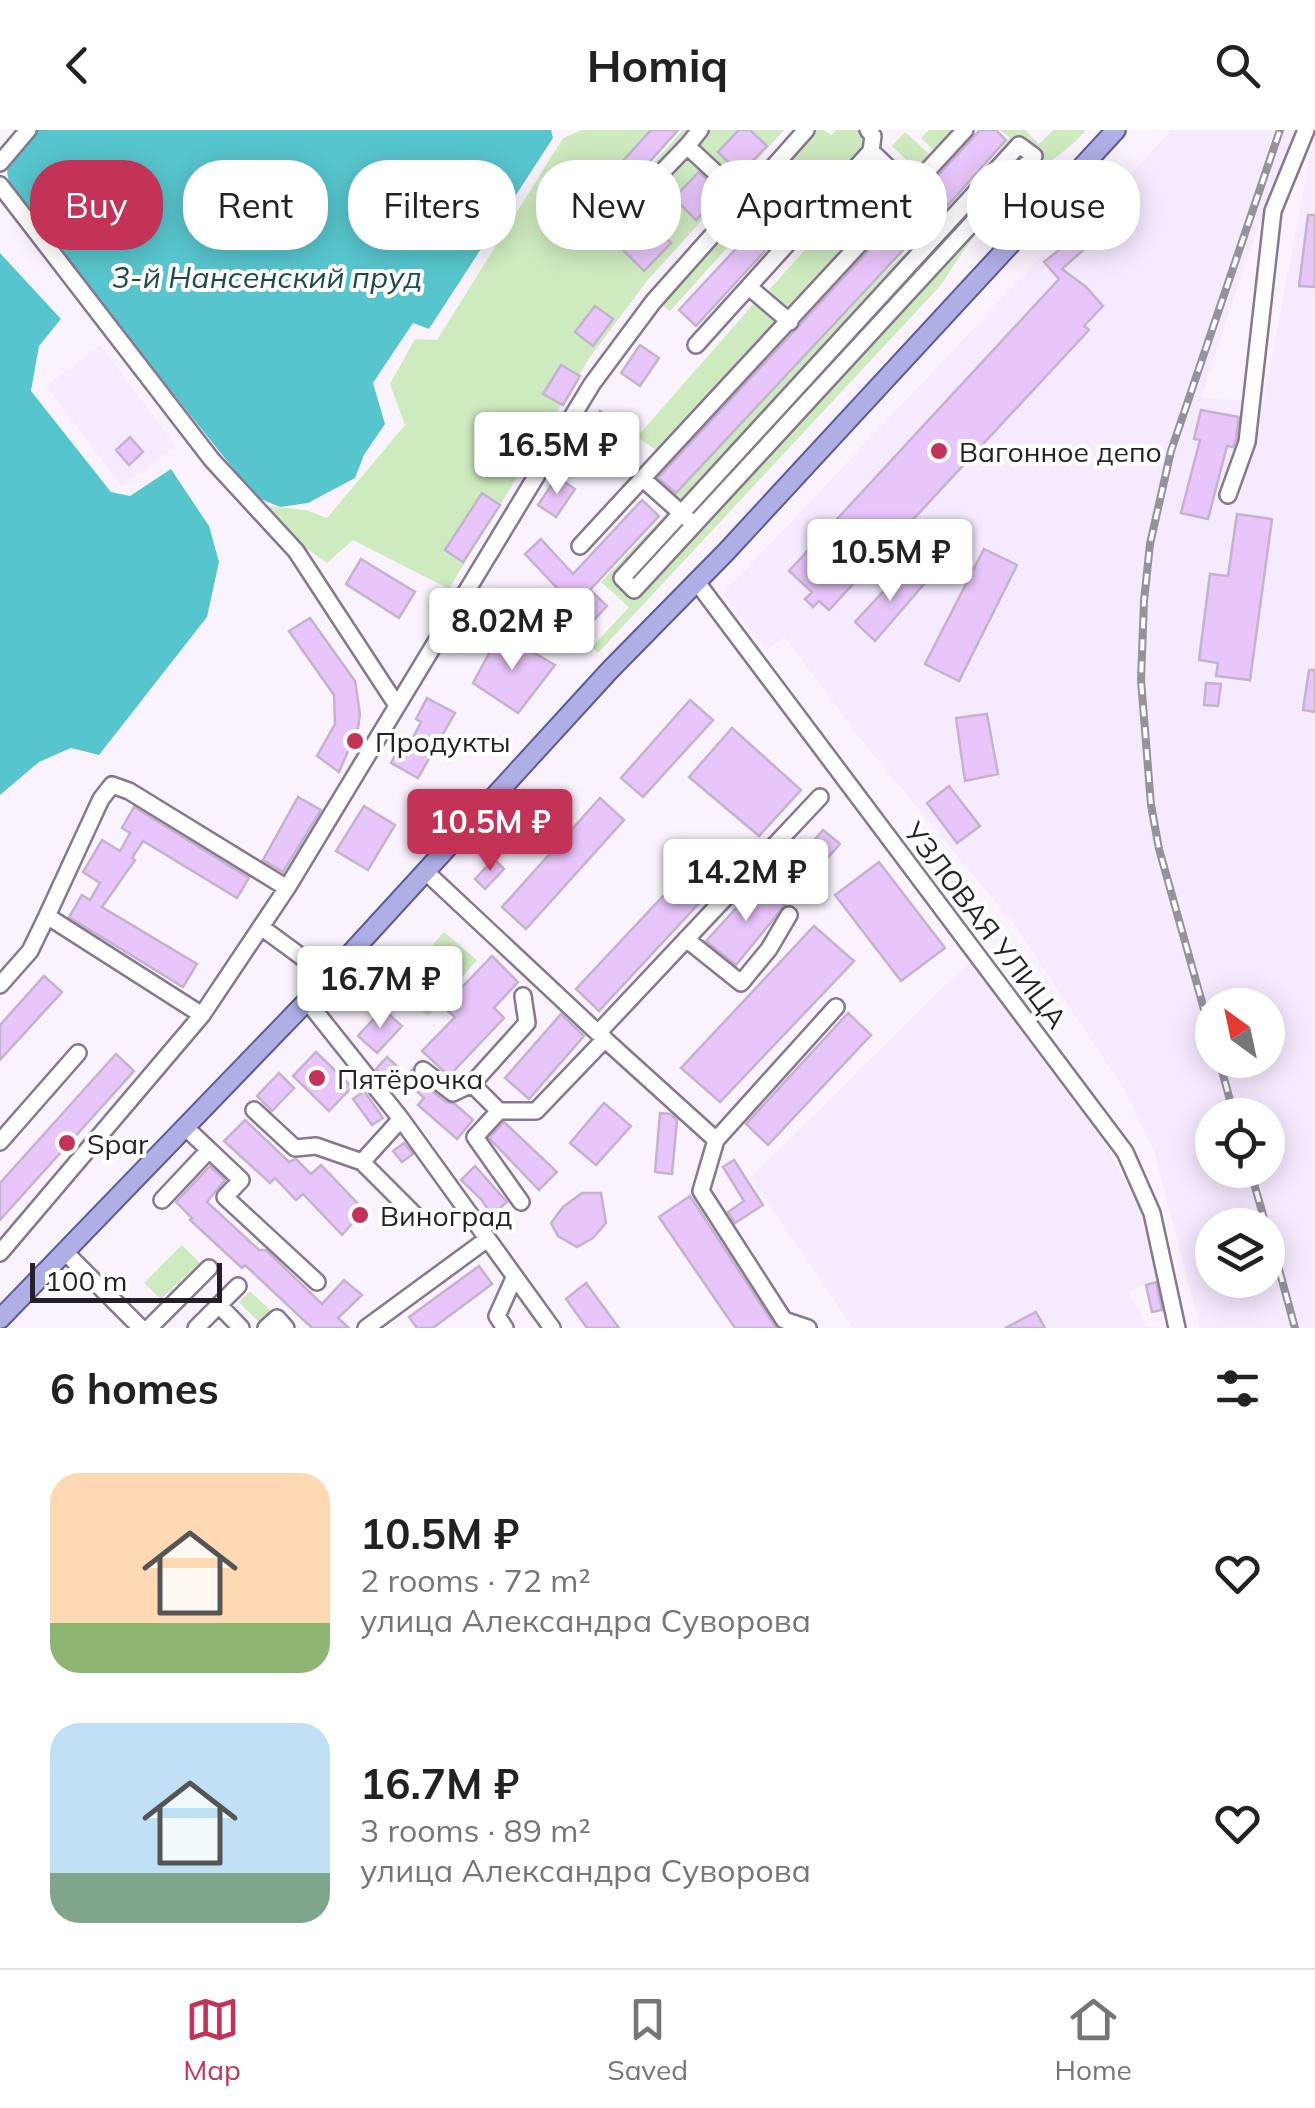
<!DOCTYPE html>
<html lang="en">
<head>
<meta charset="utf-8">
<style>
	:root { --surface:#fff; --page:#f6f6f6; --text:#222; --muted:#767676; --line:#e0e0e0; --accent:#c33358 }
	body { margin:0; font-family:Mulish,sans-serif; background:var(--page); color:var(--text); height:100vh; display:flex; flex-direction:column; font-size:38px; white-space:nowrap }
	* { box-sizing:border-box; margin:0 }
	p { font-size:32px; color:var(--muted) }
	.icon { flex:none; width:55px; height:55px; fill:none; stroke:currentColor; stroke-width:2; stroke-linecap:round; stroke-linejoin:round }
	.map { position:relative; height:1198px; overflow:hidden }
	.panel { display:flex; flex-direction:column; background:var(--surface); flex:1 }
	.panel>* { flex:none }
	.top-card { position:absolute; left:30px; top:30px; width:1255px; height:90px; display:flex; gap:20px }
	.needle { width:65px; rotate:327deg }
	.buttons { position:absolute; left:1195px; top:858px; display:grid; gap:20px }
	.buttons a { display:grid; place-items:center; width:90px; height:90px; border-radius:50%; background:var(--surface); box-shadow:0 5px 25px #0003; font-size:50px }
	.scale { position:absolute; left:30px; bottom:25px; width:192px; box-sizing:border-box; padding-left:10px; border:5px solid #251f28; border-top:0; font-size:28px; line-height:35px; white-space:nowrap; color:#251f28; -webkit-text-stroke:8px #fff; paint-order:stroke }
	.price { position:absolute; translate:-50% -85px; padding:0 22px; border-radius:10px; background:#fff; color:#222; font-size:32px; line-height:65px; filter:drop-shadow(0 2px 5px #0008) }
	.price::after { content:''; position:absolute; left:50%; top:60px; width:30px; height:22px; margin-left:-15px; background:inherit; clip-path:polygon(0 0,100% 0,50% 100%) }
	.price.current { background:var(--accent); color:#fff }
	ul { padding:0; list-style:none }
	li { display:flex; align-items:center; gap:30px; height:250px; padding:0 50px }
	li span { display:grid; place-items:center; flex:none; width:280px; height:200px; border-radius:30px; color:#555 }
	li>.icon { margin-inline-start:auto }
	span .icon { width:120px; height:120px; fill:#fffc; stroke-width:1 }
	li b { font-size:42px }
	h2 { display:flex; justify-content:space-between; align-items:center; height:120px; padding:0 50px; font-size:42px }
	.chip { padding:0 35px; border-radius:40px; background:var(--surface); box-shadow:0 5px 25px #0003; font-size:35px; line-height:90px }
	.chip.current { background:var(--accent); color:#fff }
	header { display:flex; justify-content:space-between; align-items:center; height:130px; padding:0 50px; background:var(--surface); font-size:45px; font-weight:700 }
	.tab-bar { display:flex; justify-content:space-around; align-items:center; height:140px; border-top:2px solid var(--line); background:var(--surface); font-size:28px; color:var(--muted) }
	.tab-bar a { display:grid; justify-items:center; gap:5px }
	.tab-bar .current { color:var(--accent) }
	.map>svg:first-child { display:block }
	.built { fill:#f6eafe; fill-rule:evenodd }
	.green { fill:#ceebbf }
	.water { fill:#57c5cd }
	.building { fill:#e8c5fa; stroke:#c3b3cc; stroke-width:2.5 }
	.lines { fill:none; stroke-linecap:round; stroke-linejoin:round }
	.minor-casing { stroke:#87788f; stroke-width:20 }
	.major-casing { stroke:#5c5a98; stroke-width:22 }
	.minor { stroke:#fff; stroke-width:15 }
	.major { stroke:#afafe6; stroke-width:18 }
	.rail-casing { stroke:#97919b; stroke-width:8 }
	.rail { stroke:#fff; stroke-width:4; stroke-dasharray:11; stroke-linecap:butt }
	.poi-dot { fill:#c33358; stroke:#fff; stroke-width:4 }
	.labels { text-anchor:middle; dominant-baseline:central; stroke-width:8; stroke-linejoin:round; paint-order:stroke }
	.poi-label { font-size:28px; fill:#251f28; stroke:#fff; text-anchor:start }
	.street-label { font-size:28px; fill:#251f28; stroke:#fff }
	.water-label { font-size:30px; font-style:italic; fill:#1b4b4f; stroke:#fff }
</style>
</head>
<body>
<header><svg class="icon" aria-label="back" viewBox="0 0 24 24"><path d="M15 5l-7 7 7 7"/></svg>Homiq<svg class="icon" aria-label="search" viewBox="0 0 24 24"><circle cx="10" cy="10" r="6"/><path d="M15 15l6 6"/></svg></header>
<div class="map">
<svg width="1315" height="1198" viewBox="0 0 1315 1198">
	<rect width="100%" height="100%" fill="#faf3fe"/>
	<path class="built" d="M 1172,0 L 1294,0 L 1243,140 L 1202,267 L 1263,273 L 1315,0 L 1315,1198 L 1200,1198 L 1154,1020 L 1124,959 L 1013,793 L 858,606 L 785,507 L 766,520 L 723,464 L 1042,126 L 1048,130 ZM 1212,875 L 1268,875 L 1268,930 L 1212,930 ZM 1212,985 L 1268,985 L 1268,1040 L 1212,1040 ZM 1212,1095 L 1268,1095 L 1268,1150 L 1212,1150 Z
		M 100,215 L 176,316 L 122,357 L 46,256 Z
		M 970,831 L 1099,1004 L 1139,1076 L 1158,1148 L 1129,1162 L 1147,1197 L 1170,1198 L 853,1198 L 751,1047 Z"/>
	<path class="green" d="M 582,0 L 651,0 L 581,77 L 596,92 L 593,100 L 683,0 L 784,0 L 647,151 L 590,227 L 449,459 L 353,410 L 327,433 L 271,394 L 250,374 L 306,380 L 327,388 L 405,295 L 390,254 L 415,209 L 437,210 L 563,8 Z
		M 811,0 L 824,0 L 831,5 L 836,0 L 861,0 L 874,13 L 865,14 L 851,30 L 854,33 L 835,55 L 811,31 L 805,32 L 670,181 L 658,172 Z
		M 929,0 L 961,0 L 939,25 L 921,8 Z
		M 1000,0 L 1025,0 L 1039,14 L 1053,0 L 1086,0 C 1066,23 1042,36 1019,55 C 988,82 963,121 941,155 L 598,523 L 592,517 L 629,477 L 601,452 L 679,370 L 673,366 L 877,150 L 956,75 L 1010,8 Z
		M 905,2 L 935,29 L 921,44 L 892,16 Z
		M 875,43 L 896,61 L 788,181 L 766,163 Z
		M 757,170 L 783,193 L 659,322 L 637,307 Z
		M 458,490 L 476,501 L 463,524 L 445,514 Z
		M 444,802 L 477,830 L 428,886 L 395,858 Z
		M 182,1115 L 200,1133 L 161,1169 L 144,1153 Z
		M 250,1161 L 271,1181 L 259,1192 L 239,1172 Z"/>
	<path class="water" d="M 32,0 L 551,0 L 553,8 L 429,199 L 413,193 L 373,253 L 385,294 L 364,325 L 355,348 L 308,373 L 280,377 L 256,367 L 13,64 C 0,30 10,25 32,0 Z
		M 0,123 L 61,189 L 39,216 L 31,261 L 111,362 L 130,366 L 171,339 L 209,396 L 219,432 L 207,487 L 99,625 L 71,618 L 39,632 L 0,665 Z"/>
	<path class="building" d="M 651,0 L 678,0 L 596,92 L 581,77 Z
		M 739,0 L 750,0 L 767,16 L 740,44 L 718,22 Z
		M 980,0 L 996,0 L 1006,10 L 923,103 L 921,101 L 676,363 L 658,348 Z
		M 811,38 L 827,53 L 696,196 L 679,180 Z
		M 699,42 L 722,64 L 696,90 L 674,68 Z
		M 1308,85 L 1315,85 L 1315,157 L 1299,156 Z
		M 649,92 L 671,113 L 644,141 L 622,119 Z
		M 1081,102 L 1091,113 L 1062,139 L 1086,157 L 1103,176 L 1084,196 L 1089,200 L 829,480 L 819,471 L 813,477 L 805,469 L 812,462 L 789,441 L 1059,149 L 1044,132 Z
		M 595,176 L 613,189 L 593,216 L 575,202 Z
		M 640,215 L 659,228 L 640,256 L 621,243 Z
		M 561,235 L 580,246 L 563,275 L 543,264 Z
		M 1201,280 L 1239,287 L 1236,309 L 1233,317 L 1227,316 L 1208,389 L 1181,383 L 1200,310 L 1194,309 Z
		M 600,281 L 617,292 L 598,321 L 581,310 Z
		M 520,298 L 540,310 L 522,341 L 502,329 Z
		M 130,307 L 143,322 L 129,335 L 116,320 Z
		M 557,347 L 575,359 L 556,387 L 538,375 Z
		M 482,363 L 500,375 L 463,432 L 445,420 Z
		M 642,370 L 659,386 L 590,460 L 607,476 L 577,508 L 542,476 L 558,459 L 525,424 L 541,409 L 573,444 Z
		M 1237,384 L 1272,389 L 1250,550 L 1216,546 L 1218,533 L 1199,530 L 1210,444 L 1228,446 Z
		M 984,419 L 1017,435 L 959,551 L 925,534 Z
		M 361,429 L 415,462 L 399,488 L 346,454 Z
		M 906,437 L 924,454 L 875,511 L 855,492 Z
		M 310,488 L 355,551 L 360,584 L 358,598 L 339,642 L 317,626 L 335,594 L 334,565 L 289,501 Z
		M 500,503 L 555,535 L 518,583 L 473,553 Z
		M 1309,540 L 1315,540 L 1315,582 L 1303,580 Z
		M 1206,553 L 1221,554 L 1218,576 L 1204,575 Z
		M 427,568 L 455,583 L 418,648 L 391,633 L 403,611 L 409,615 L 421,592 L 416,589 Z
		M 690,570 L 713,590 L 643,667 L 621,648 Z
		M 987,584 L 998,644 L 965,651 L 956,588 Z
		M 732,598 L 801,660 L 759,706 L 689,647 Z
		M 949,656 L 980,696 L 957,713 L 927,673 Z
		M 298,667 L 321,680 L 283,742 L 263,730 Z
		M 600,668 L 624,690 L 526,799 L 502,777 Z
		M 364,676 L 395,695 L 368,740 L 336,721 Z
		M 134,677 L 249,748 L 237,768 L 143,711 L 132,728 L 135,730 L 102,777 L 197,834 L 183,857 L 69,787 L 82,765 L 90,770 L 100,753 L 83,742 L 102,710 L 120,721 L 130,703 L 122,698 Z
		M 823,700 L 840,714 L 804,755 L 787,741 Z
		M 494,729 L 504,739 L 485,759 L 475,749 Z
		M 879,732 L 945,818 L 901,851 L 835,765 Z
		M 679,749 L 702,770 L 599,881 L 576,859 Z
		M 759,753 L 785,775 L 736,835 L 706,811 Z
		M 814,796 L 854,831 L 720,972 L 681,938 Z
		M 492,826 L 518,852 L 494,878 L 504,888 L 449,946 L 422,921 L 455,887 L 443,877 Z
		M 44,846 L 62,862 L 0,930 L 0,895 Z
		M 383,879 L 402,896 L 377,923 L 358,906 Z
		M 848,883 L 871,905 L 768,1015 L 746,994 Z
		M 561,884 L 584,906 L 529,969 L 505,948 Z
		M 316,922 L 352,957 L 329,981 L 293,946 Z
		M 116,924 L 134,941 L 0,1090 L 0,1053 Z
		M 387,927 L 399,938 L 387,951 L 376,939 Z
		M 412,940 L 416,949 L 446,972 L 455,974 L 473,990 L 457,1009 L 418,975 L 424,968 L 404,949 Z
		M 279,943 L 294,958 L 272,981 L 257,966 Z
		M 364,961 L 383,988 L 372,995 L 353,969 Z
		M 604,973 L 631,996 L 596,1035 L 570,1013 Z
		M 660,983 L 670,984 L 677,990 L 672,1044 L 655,1042 Z
		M 245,990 L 289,1032 L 296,1029 L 311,1044 L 321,1035 L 364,1080 L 342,1105 L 303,1064 L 296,1070 L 275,1048 L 270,1053 L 224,1011 Z
		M 504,992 L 557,1042 L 539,1060 L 489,1008 Z
		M 404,1013 L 413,1024 L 402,1032 L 393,1021 Z
		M 734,1030 L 763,1075 L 735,1093 L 728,1082 L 744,1071 L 723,1037 Z
		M 210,1036 L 225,1050 L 207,1072 L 259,1120 L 266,1120 L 322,1174 L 344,1150 L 362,1165 L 338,1188 L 349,1198 L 312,1198 L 245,1135 L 242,1138 L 190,1090 L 192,1088 L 176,1072 Z
		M 475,1036 L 507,1072 L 492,1085 L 481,1069 L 461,1050 Z
		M 582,1063 L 601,1063 L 606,1093 L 593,1108 L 577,1117 L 558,1106 L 551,1093 L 563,1077 Z
		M 690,1066 L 775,1196 L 777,1198 L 735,1198 L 659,1087 Z
		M 479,1136 L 492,1154 L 433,1198 L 417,1198 L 409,1187 Z
		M 1156,1152 L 1162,1180 L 1152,1182 L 1146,1155 Z
		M 586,1153 L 619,1198 L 587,1198 L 566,1169 Z
		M 1036,1182 L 1045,1198 L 1005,1198 Z"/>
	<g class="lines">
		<defs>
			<path id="minor" d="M 700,0 L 687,16 L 744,69
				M 1019,15 L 1034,26 L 634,460 L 622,448 Z
				M 871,21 L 911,59
				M 0,33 L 28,0
				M 0,55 L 212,330 L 296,421 L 396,574
				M 609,97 L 687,16
				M 749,157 L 790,192
				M 696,215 L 871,21 L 873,6 L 868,0
				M 643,349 L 689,390
				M 1228,365 L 1247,312 L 1273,81 L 1306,0
				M 580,416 L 965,0
				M 696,451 L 1125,1022 L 1152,1083 L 1177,1198
				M 463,466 L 530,485 L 555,501
				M 426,742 L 598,903 L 820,667
				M 261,797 L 329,847
				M 686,809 L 741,853 L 769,819 L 789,785
				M 0,855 L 30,821 L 47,786
				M 307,871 L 401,989 L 552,1198
				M 202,885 L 47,786 L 101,669 L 112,655 L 129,661 L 287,758
				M 600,905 L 716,1010
				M 423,940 L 453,963 L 472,954 L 499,981 L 536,981 L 605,909
				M 472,954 L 527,893 L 523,866
				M 254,980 L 295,1018 L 316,1016 L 362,1032 L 401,989
				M 499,981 L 475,1007 L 521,1072
				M 185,997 L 241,1050 L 225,1067 L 317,1152
				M 0,1012 L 78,923
				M 362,1032 L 415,1085
				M 162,1070 L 209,1020
				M 65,1122 L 141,1198
				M 0,1123 L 202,885 L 287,758 L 592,254 L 653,172 L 806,0
				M 219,1175 L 241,1198
				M 149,1198 L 209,1138
				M 196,1198 L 238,1156
				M 266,1198 L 277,1188 L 286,1198
				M 366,1198 L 486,1110
				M 505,1198 L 497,1186 L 514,1148
				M 808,1198 L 784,1190 L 701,1061 L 716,1010 L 836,877"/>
			<path id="major" d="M 0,1189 L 307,871 L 610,540 L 726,422 L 1116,0"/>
		</defs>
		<use href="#minor" class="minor-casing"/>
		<use href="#major" class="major-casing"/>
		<use href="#minor" class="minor"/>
		<use href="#major" class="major"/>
		<defs>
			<path id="rail" d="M 1212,908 L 1159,719 L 1151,675 L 1141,550 L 1144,471 L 1150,414 L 1171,321 L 1280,0
				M 1219,930 L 1234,985
				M 1250,1040 L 1266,1095
				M 1268,1099 L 1295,1198"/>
		</defs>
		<use href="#rail" class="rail-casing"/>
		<use href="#rail" class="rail"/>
	</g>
	<g class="poi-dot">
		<circle cx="939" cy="321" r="10"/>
		<circle cx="355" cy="611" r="10"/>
		<circle cx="317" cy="948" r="10"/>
		<circle cx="67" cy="1013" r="10"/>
		<circle cx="360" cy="1085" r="10"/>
	</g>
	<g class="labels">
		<g class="poi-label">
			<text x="959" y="321">Вагонное депо</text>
			<text x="375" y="611">Продукты</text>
			<text x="337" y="948">Пятёрочка</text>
			<text x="87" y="1013">Spar</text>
			<text x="380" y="1085">Виноград</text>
		</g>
		<g class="street-label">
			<text transform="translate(986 795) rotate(53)">УЗЛОВАЯ УЛИЦА</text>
		</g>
		<g class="water-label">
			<text x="267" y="147">3-й Нансенский пруд</text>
		</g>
	</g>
</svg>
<div class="buttons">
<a><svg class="needle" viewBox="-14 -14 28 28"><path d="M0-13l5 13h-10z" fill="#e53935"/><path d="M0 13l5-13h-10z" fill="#767676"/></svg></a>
<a><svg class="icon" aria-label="locate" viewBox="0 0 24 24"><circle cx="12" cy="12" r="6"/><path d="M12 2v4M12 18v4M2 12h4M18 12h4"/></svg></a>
<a><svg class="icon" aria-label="layers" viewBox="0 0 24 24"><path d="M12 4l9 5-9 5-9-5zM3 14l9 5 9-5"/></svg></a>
</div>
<div class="scale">100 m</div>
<b class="price" style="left:557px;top:367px">16.5M ₽</b>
<b class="price" style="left:890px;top:474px">10.5M ₽</b>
<b class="price" style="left:512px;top:543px">8.02M ₽</b>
<b class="price current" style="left:490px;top:744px">10.5M ₽</b>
<b class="price" style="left:746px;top:794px">14.2M ₽</b>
<b class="price" style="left:380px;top:901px">16.7M ₽</b>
<div class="top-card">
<a class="chip current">Buy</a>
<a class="chip">Rent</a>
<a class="chip">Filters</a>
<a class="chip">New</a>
<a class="chip">Apartment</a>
<a class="chip">House</a>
</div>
</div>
<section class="panel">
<h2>6 homes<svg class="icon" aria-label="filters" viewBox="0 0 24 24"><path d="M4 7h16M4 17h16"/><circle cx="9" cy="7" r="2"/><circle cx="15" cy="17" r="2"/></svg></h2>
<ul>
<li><span style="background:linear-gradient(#ffd9b3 75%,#8fb573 0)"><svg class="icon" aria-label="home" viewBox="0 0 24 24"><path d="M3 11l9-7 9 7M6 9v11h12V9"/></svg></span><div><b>10.5M ₽</b><p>2 rooms · 72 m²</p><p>улица Александра Суворова</p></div><svg class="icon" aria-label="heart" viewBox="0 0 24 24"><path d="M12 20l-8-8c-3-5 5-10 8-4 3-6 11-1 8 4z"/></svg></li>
<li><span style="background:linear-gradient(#bfe0f5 75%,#7fa58c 0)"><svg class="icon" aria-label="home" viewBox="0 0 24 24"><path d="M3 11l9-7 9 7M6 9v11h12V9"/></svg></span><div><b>16.7M ₽</b><p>3 rooms · 89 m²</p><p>улица Александра Суворова</p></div><svg class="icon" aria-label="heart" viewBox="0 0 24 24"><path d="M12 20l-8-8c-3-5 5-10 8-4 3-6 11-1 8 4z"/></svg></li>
</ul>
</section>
<nav class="tab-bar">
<a class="current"><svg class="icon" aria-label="map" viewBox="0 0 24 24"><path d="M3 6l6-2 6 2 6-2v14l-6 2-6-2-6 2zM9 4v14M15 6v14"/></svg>Map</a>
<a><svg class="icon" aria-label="saved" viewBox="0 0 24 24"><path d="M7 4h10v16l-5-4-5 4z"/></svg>Saved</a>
<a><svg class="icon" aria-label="home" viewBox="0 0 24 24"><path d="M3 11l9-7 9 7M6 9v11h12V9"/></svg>Home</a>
</nav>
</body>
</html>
